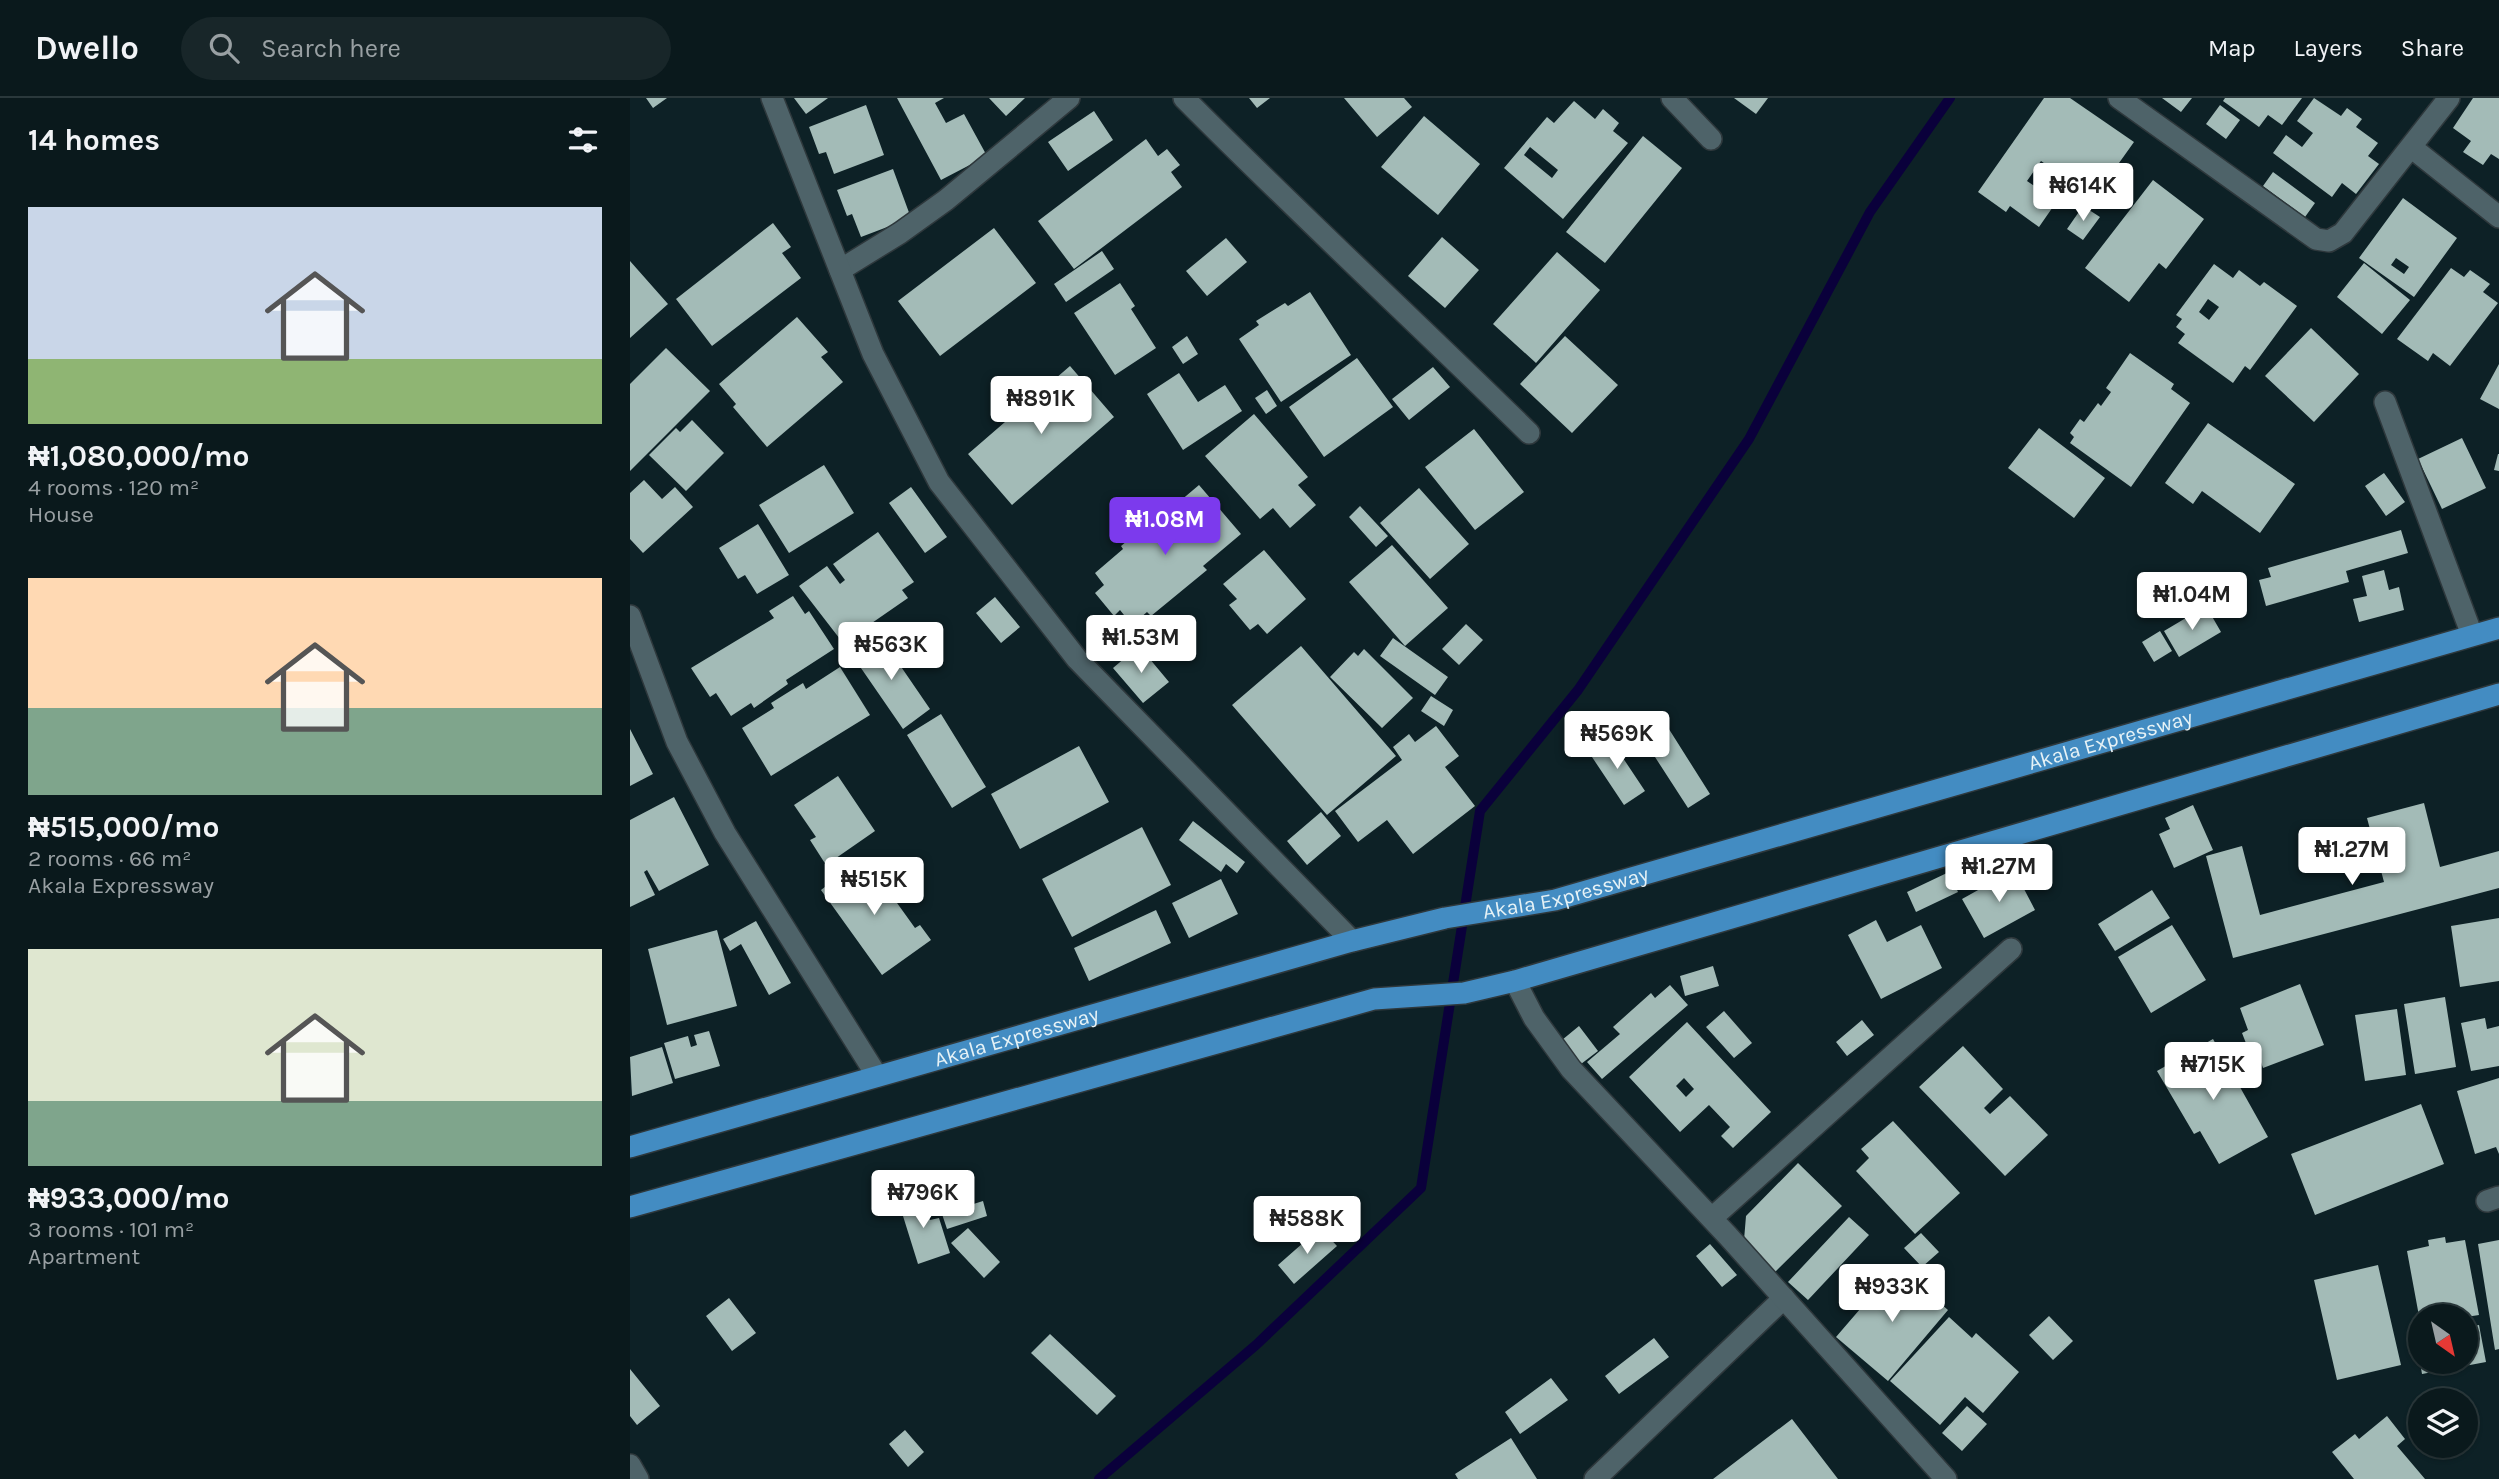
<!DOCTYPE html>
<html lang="en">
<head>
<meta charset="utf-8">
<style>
	:root { --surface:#0a191c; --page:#182629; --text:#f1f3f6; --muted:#99a0a3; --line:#2a383b; --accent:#7c3aed }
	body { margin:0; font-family:Karla,sans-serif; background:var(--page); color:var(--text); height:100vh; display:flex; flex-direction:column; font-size:26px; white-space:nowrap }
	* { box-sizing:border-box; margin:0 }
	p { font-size:23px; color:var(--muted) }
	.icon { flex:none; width:38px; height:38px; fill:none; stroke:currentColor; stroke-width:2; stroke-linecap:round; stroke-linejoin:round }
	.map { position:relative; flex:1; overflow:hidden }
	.drawer { display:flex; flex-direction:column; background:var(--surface); width:630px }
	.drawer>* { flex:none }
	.needle { width:46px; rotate:146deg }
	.buttons { position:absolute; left:1778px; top:1206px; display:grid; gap:14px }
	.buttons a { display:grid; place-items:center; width:70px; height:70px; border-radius:50%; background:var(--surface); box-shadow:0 2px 5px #0004,0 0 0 2px var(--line); font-size:35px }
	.price { position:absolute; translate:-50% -60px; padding:0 16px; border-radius:7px; background:#fff; color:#222; font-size:23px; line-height:46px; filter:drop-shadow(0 2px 4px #0008) }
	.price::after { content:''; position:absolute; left:50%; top:42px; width:21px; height:16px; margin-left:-10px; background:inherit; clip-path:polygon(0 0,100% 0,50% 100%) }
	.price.active { background:var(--accent); color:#fff }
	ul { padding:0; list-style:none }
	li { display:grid; align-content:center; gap:14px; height:371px; padding:0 28px }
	li span { display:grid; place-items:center; height:217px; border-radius:0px; color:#555 }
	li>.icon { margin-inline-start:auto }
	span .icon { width:126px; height:126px; fill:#fffc; stroke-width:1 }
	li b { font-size:30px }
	h2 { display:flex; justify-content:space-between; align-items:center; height:84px; padding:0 28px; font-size:30px }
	header { display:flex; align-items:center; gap:42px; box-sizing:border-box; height:98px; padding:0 35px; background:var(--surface); border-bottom:2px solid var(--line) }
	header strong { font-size:33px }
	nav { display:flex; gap:38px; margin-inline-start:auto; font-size:24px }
	.search { width:490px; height:63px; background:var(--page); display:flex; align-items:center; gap:18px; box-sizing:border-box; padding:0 24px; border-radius:38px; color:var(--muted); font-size:26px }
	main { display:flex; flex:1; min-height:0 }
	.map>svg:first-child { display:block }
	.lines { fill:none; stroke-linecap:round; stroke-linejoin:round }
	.stream { stroke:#0a003b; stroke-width:10 }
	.building { fill:#a3bbb7; fill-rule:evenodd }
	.service-casing { stroke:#2e383c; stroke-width:24 }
	.minor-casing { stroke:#2e383c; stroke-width:24 }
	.primary-casing { stroke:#2e383c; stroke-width:24 }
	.service { stroke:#4e6369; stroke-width:21 }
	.minor { stroke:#4e6369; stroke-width:21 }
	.primary { stroke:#438cc2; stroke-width:21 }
	.labels { text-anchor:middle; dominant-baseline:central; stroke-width:7; stroke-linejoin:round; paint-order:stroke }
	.street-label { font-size:21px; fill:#e6f2f6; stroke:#04171c }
</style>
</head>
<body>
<header>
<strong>Dwello</strong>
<div class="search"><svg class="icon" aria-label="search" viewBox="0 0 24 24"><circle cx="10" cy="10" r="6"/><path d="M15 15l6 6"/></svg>Search here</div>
<nav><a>Map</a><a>Layers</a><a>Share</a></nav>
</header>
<main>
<section class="drawer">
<h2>14 homes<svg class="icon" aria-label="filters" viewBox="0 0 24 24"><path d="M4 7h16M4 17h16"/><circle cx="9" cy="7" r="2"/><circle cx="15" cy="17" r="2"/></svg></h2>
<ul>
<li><span style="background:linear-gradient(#c9d6e8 70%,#8fb573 0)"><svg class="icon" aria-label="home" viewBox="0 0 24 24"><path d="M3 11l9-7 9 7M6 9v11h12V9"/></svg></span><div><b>₦1,080,000/mo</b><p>4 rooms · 120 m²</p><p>House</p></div></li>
<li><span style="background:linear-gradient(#ffd9b3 60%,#7fa58c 0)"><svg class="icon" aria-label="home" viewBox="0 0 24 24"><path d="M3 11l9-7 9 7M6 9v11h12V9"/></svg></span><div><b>₦515,000/mo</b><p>2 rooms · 66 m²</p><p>Akala Expressway</p></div></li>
<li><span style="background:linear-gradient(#dfe7d0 70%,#7fa58c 0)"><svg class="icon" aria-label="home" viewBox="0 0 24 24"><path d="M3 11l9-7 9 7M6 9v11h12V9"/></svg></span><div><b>₦933,000/mo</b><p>3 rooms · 101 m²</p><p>Apartment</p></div></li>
</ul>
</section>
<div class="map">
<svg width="1869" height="1381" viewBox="0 0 1869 1381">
	<rect width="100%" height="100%" fill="#0d2126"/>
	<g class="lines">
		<path class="stream" d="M 469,1381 L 626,1247 L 791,1090 L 850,713 L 948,592 L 1119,341 L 1240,114 L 1320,0"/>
	</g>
	<path class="building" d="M 16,0 L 37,0 L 23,10 Z
		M 164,0 L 198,0 L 176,16 Z
		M 267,0 L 314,0 L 305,5 L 316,25 L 334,16 L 357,58 L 311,82 Z
		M 359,0 L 395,0 L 376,18 Z
		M 619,0 L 640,0 L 627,10 Z
		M 714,0 L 774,0 L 782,9 L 747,39 Z
		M 1104,0 L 1138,0 L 1126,16 Z
		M 1414,0 L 1440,0 L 1504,44 L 1464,100 L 1411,63 L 1397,83 L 1427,103 L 1409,129 L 1380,108 L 1376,114 L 1348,94 Z
		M 1532,0 L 1562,0 L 1551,14 Z
		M 1595,0 L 1672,0 L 1652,27 L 1638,17 L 1629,29 L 1593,3 Z
		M 1684,0 L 1711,18 L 1717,10 L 1732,21 L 1726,29 L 1748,45 L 1738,58 L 1749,66 L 1726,96 L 1712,85 L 1702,99 L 1643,55 L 1656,37 L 1672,49 L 1683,35 L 1667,23 Z
		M 1843,0 L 1869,0 L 1869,61 L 1861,56 L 1853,67 L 1833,54 L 1841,43 L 1823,30 Z
		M 944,3 L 965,21 L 973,11 L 989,25 L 983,33 L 998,45 L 933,121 L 874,70 L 917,19 L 924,25 ZM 900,49 L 928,72 L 922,80 L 894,57 Z
		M 236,7 L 254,57 L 204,76 L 196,54 L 189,56 L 179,29 Z
		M 1590,7 L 1610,22 L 1596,41 L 1576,26 Z
		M 464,13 L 483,42 L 438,73 L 418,44 Z
		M 794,18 L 850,66 L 808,117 L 751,69 Z
		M 1013,38 L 1052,70 L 975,165 L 936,134 Z
		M 516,41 L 528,58 L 537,51 L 550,67 L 541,74 L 552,89 L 444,171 L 408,123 Z
		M 263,71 L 281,120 L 231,139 L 222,116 L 217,118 L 207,92 Z
		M 1643,74 L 1685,105 L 1675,119 L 1633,88 Z
		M 1523,82 L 1574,121 L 1536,171 L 1529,165 L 1499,204 L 1455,170 Z
		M 1773,100 L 1827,140 L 1784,199 L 1729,160 ZM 1766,160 L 1779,169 L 1774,176 L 1761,167 Z
		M 1453,108 L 1470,119 L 1453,142 L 1437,131 Z
		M 143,125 L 161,149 L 152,155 L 171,180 L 82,248 L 46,201 Z
		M 364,130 L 406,185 L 310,258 L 268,203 Z
		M 812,139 L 849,172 L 815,210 L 778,178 Z
		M 596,140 L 617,164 L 577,198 L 556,173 Z
		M 472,153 L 484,171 L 436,204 L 424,186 Z
		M 927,154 L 970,192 L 906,265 L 863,226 Z
		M 0,163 L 38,206 L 0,240 Z
		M 1734,165 L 1780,202 L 1752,236 L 1707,199 Z
		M 1584,166 L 1603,180 L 1609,172 L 1630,188 L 1634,184 L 1667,208 L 1620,272 L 1615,268 L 1603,285 L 1548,245 L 1555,236 L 1546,229 L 1552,221 L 1546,217 ZM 1578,201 L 1589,209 L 1579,222 L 1569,214 Z
		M 1821,170 L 1834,179 L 1840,172 L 1860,186 L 1853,194 L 1868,205 L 1820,268 L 1803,255 L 1798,263 L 1767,241 Z
		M 490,185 L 505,208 L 501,211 L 526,250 L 485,277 L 444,215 Z
		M 680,194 L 721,257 L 651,304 L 609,241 L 629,227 L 626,223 L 655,205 L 658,208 Z
		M 167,219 L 198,254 L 191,259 L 213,284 L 137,349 L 103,309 L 106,306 L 89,286 Z
		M 1681,230 L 1729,276 L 1684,324 L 1635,278 Z
		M 557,238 L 568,256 L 553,266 L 542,249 Z
		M 935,238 L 988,287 L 942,335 L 890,286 Z
		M 36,250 L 80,293 L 0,373 L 0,286 Z
		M 1500,255 L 1544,286 L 1541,291 L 1560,305 L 1501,389 L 1440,345 L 1444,339 L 1440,335 L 1450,321 L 1454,324 L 1468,305 L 1471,308 L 1481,294 L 1476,290 Z
		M 727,260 L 763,309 L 694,359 L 659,309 Z
		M 1869,266 L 1869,311 L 1850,301 Z
		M 440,268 L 484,319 L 382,407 L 338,356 Z
		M 803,269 L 820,289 L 779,322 L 762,301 Z
		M 549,275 L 568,304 L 595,287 L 612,313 L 553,352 L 517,296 Z
		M 637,292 L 647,308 L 636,316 L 625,300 Z
		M 624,316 L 678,379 L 668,387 L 686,407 L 660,430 L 643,410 L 630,421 L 575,358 Z
		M 62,322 L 94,355 L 56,393 L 19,357 L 46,330 L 50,334 Z
		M 1578,325 L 1665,386 L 1630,435 L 1572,393 L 1563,406 L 1535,385 Z
		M 1409,330 L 1475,380 L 1444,420 L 1378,370 Z
		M 844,331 L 894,394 L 845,432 L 795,369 Z
		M 1832,340 L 1856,390 L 1812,411 L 1788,361 Z
		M 1868,356 L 1869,356 L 1869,373 L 1864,372 Z
		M 194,367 L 224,415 L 159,455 L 129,407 Z
		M 1754,375 L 1775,404 L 1756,418 L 1735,388 Z
		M 14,382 L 32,401 L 45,389 L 63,409 L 13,455 L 0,441 L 0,395 Z
		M 569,387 L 611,436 L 573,468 L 577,472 L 521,518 L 517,514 L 502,527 L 490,512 L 484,518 L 465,495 L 474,487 L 465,475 L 493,451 L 491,448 L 528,417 L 530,420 Z
		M 281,389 L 317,439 L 295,455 L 259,405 Z
		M 789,390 L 839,446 L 800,481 L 750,425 Z
		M 730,408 L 758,438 L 746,449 L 719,419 Z
		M 128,426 L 159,477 L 127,496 L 115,477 L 108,481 L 89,450 Z
		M 1771,432 L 1778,455 L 1716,473 L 1719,484 L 1636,508 L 1629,482 L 1641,479 L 1638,470 Z
		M 248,434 L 284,484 L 272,492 L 278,500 L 213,545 L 169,488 L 197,468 L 210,486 L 215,482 L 203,466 Z
		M 762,447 L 818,510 L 775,548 L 719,484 Z
		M 634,452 L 676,501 L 637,536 L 628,526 L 620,532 L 599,507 L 607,501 L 593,486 Z
		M 1754,472 L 1759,492 L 1769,489 L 1774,512 L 1729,524 L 1723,501 L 1737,498 L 1732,478 Z
		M 163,498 L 175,516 L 179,513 L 204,551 L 156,582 L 158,586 L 124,610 L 121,605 L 101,618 L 86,595 L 80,599 L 61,570 L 144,520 L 139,513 Z
		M 365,499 L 390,529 L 371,545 L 346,515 Z
		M 1576,508 L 1591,534 L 1549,559 L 1534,533 Z
		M 836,526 L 853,542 L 829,567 L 812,551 Z
		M 1530,533 L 1542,553 L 1524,564 L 1512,544 Z
		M 250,538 L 300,611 L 273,631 L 222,557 Z
		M 763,540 L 818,579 L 805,597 L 750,558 Z
		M 509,548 L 539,584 L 513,605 L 483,570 Z
		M 671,548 L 766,658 L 697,717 L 602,607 Z
		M 734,551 L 783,600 L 752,630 L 700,579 L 724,554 L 728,558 Z
		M 210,569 L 240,617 L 141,678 L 112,630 L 144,610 L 141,605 L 173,585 L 176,591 Z
		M 801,598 L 823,612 L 814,628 L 791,613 Z
		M 311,616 L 356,689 L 322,710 L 277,637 Z
		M 806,628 L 829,658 L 815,669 L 845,708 L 783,756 L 757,722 L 728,744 L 705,713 L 772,662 L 763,649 L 779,636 L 785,644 Z
		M 1037,628 L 1080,696 L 1058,710 L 1014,642 Z
		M 0,631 L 23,676 L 0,688 Z
		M 979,639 L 1015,693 L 994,707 L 958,653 Z
		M 449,648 L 479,704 L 390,751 L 361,696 Z
		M 208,678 L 245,733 L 196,767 L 180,742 L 186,739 L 164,707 Z
		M 44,699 L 79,767 L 29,793 L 17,772 L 14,774 L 25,797 L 0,809 L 0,722 Z
		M 1794,705 L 1810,769 L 1869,753 L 1869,790 L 1603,860 L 1576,758 L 1612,748 L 1630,817 L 1754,784 L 1737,720 Z
		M 1563,707 L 1583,752 L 1544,770 L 1529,736 L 1540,731 L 1535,720 Z
		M 691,714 L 711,738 L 677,767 L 657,743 Z
		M 563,723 L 615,764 L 607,775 L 596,766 L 591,774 L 549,742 Z
		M 512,729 L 541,787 L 442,839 L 412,781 Z
		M 1371,750 L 1379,767 L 1362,775 L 1354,759 Z
		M 234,759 L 285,830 L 290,827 L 301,842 L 252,877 L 191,792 Z
		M 1384,772 L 1405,812 L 1354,840 L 1332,801 Z
		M 1319,774 L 1328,794 L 1286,814 L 1277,794 Z
		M 591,781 L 608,816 L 559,840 L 542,805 Z
		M 1522,792 L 1540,820 L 1485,853 L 1468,826 Z
		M 526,812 L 541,845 L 459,883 L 444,850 Z
		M 1869,820 L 1869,883 L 1830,889 L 1821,828 Z
		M 1246,822 L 1257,844 L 1291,827 L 1312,870 L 1251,901 L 1218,837 Z
		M 126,823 L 161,885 L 139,897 L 111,846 L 100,853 L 93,841 Z
		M 1542,827 L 1576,882 L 1521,915 L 1488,859 Z
		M 87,832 L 107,908 L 37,927 L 18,851 Z
		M 1083,868 L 1089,888 L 1055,898 L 1050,878 Z
		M 1670,886 L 1694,947 L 1633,970 L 1628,955 L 1621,958 L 1612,935 L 1618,932 L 1610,910 Z
		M 1040,887 L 1058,907 L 972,981 L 957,964 L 990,936 L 983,929 L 1021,895 L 1025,900 Z
		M 1815,899 L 1826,969 L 1785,976 L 1774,906 Z
		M 1767,911 L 1776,977 L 1735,983 L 1725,917 Z
		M 1094,913 L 1122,945 L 1104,960 L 1076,929 Z
		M 1855,920 L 1857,931 L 1869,928 L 1869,968 L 1841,973 L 1831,925 Z
		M 1232,922 L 1244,937 L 1217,958 L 1206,944 Z
		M 1057,924 L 1141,1014 L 1103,1050 L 1091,1038 L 1100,1029 L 1079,1007 L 1050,1034 L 999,979 ZM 1054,980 L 1064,991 L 1056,999 L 1046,988 Z
		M 949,928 L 968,953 L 951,966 L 932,942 Z
		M 79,933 L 90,968 L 45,981 L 34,945 L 58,938 L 61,949 L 67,947 L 64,937 Z
		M 1583,941 L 1638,1039 L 1589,1066 L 1570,1033 L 1564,1036 L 1527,973 Z
		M 1333,948 L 1373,991 L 1354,1010 L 1360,1016 L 1380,998 L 1418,1037 L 1375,1078 L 1289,989 Z
		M 32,949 L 43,985 L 2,998 L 0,959 Z
		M 1869,980 L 1869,1056 L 1866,1049 L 1845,1056 L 1827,993 Z
		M 1791,1006 L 1814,1066 L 1685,1117 L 1661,1056 Z
		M 1263,1023 L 1330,1095 L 1285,1136 L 1226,1073 L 1239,1060 L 1231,1051 Z
		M 1168,1065 L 1212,1108 L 1145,1174 L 1114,1142 L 1116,1118 Z
		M 291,1095 L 300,1122 L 309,1120 L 320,1155 L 288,1166 L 268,1102 Z
		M 353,1103 L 357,1118 L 317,1131 L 312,1116 Z
		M 1219,1119 L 1239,1137 L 1178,1202 L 1158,1184 Z
		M 338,1130 L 370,1164 L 354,1180 L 321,1145 Z
		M 690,1130 L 707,1148 L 664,1186 L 648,1167 Z
		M 1291,1135 L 1309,1154 L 1292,1169 L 1274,1150 Z
		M 1815,1139 L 1816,1145 L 1835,1142 L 1849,1217 L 1836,1219 L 1789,1218 L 1777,1153 L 1799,1148 L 1798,1142 Z
		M 1869,1142 L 1869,1251 L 1865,1252 L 1848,1146 Z
		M 1080,1146 L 1107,1177 L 1092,1189 L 1066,1158 Z
		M 1748,1167 L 1771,1267 L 1707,1282 L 1684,1182 Z
		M 1267,1168 L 1318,1212 L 1258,1283 L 1206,1239 Z
		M 99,1200 L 126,1235 L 102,1253 L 76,1218 Z
		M 1419,1218 L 1443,1243 L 1423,1262 L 1399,1237 Z
		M 1319,1219 L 1342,1240 L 1346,1235 L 1389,1274 L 1353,1315 L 1335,1299 L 1310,1327 L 1260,1283 Z
		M 1849,1227 L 1856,1264 L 1792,1276 L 1790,1264 L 1836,1264 L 1836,1229 Z
		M 420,1236 L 486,1298 L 467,1317 L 401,1255 Z
		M 1790,1238 L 1790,1260 L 1789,1261 L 1785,1239 Z
		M 1024,1240 L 1039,1259 L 989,1296 L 975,1278 Z
		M 0,1271 L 30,1308 L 7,1327 L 0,1318 Z
		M 921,1280 L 938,1302 L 890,1336 L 875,1314 Z
		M 1337,1308 L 1357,1326 L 1332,1353 L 1312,1335 Z
		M 1757,1318 L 1775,1341 L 1767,1348 L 1795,1381 L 1724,1381 L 1702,1354 L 1725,1336 L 1729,1341 Z
		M 1162,1321 L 1208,1381 L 1083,1381 Z
		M 275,1332 L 294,1354 L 278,1369 L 259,1346 Z
		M 881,1340 L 907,1381 L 828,1381 L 825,1376 Z"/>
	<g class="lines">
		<defs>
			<path id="service" d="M 210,172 L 270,135 L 316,102 L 439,0
				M 1755,304 L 1842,537
				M 0,1367 L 8,1381
				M 965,1381 L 1154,1200"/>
			<path id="minor" d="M 142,0 L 243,256 L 309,384 L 447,561 L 722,843
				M 554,0 C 667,114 785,223 899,335
				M 1042,0 L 1081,41
				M 1489,0 L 1686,141 L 1699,143 L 1713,135 L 1819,0
				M 1781,49 L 1869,119
				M 0,518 L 47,644 L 95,735 L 247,978
				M 885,883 L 904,920 L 941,971 L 1098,1138 L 1316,1381
				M 1857,1103 L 1869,1099
				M 1082,1120 L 1381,851"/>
			<g id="primary">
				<path id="s1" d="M 0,1049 L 722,843 L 815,820 L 925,802 L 1869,530"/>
				<path d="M 0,1109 L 744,901 L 834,895 L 885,883 L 1869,596"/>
			</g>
		</defs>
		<use href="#service" class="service-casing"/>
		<use href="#minor" class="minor-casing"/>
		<use href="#primary" class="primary-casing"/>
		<use href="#service" class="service"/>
		<use href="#minor" class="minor"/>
		<use href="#primary" class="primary"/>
	</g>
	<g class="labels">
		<g class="street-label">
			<text stroke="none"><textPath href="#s1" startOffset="1536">Akala Expressway</textPath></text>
			<text stroke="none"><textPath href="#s1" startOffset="970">Akala Expressway</textPath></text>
			<text stroke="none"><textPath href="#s1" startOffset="402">Akala Expressway</textPath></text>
		</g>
	</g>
</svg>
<div class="buttons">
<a><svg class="needle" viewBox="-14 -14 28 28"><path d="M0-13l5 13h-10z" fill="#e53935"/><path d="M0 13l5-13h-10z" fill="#99a0a3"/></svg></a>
<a><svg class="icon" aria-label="layers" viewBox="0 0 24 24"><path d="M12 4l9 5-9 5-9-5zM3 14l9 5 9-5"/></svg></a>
</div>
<b class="price" style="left:1453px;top:125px">₦614K</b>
<b class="price" style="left:411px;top:338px">₦891K</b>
<b class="price active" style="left:535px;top:459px">₦1.08M</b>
<b class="price" style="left:1562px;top:534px">₦1.04M</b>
<b class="price" style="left:511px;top:577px">₦1.53M</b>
<b class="price" style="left:261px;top:584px">₦563K</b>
<b class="price" style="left:987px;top:673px">₦569K</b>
<b class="price" style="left:1722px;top:789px">₦1.27M</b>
<b class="price" style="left:1369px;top:806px">₦1.27M</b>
<b class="price" style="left:244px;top:819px">₦515K</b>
<b class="price" style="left:1583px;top:1004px">₦715K</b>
<b class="price" style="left:293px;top:1132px">₦796K</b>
<b class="price" style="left:677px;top:1158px">₦588K</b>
<b class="price" style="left:1262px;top:1226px">₦933K</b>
</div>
</main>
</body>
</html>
